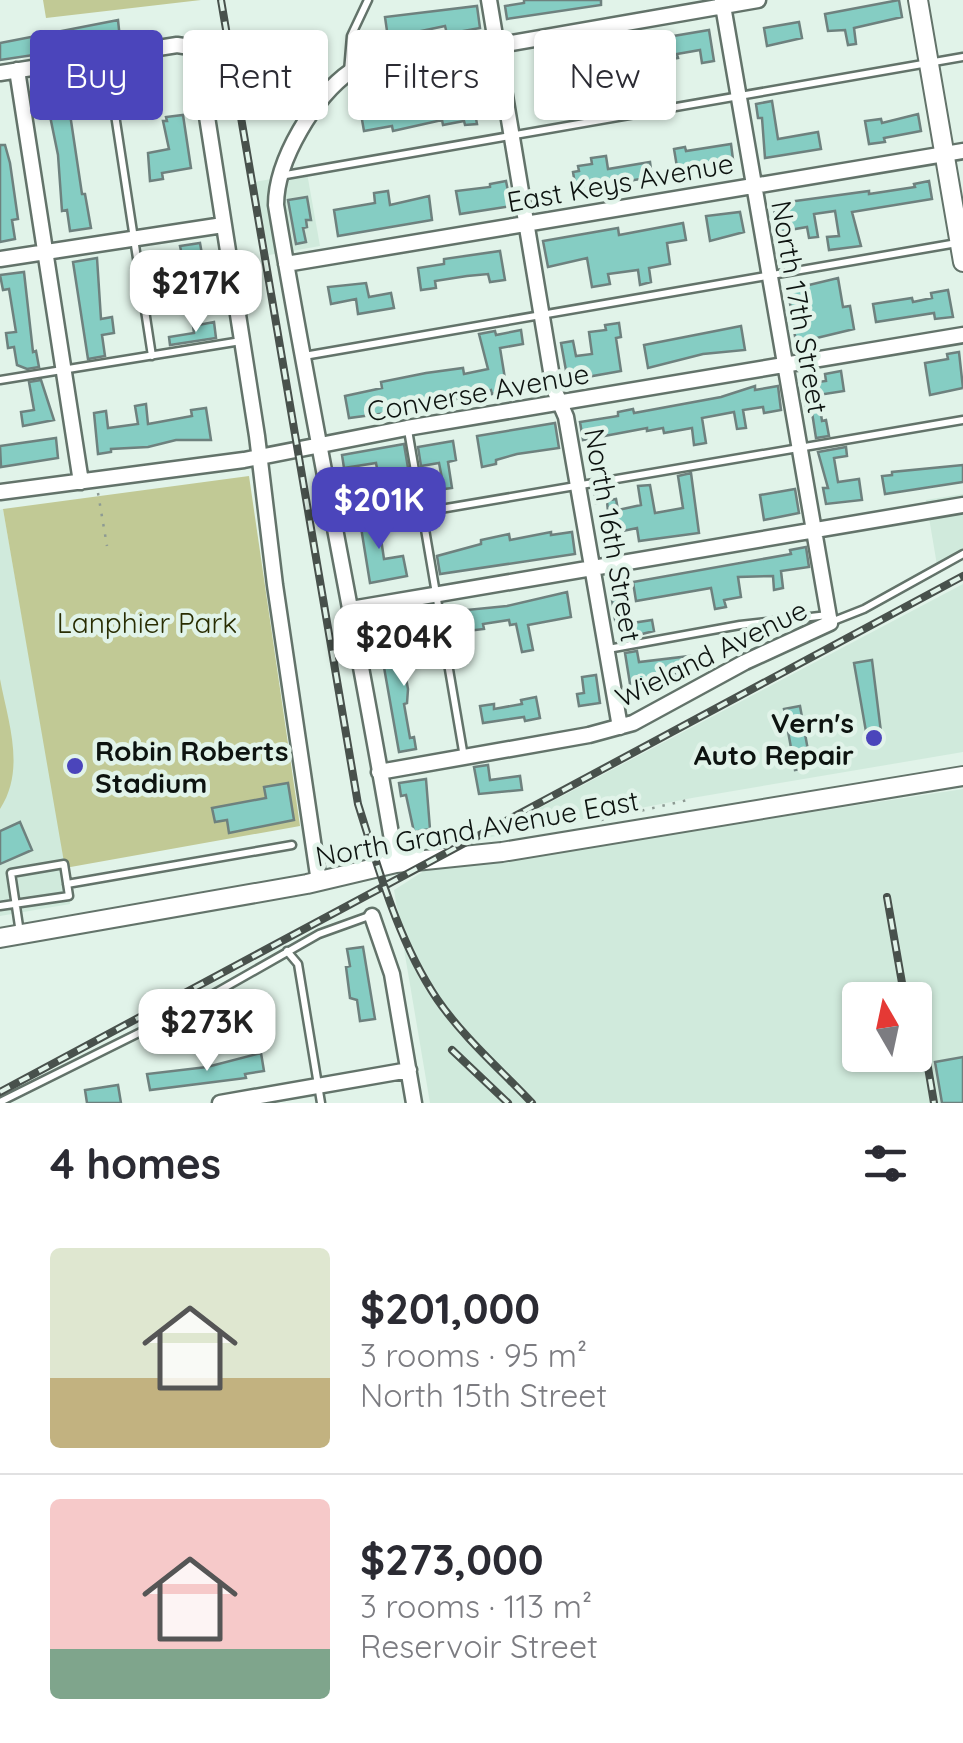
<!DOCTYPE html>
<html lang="en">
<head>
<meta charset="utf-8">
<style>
	:root { --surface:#fff; --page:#f7f7f7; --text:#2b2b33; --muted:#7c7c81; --line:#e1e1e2; --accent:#4b45bb }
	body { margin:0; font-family:Quicksand,sans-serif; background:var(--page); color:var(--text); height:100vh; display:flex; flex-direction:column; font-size:38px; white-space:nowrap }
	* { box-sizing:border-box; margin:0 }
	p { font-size:32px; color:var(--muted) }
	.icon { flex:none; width:55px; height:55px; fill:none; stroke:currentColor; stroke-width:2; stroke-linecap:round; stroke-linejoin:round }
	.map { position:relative; height:1103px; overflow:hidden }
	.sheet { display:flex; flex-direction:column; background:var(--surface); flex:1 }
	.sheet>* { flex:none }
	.top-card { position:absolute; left:30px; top:30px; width:905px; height:90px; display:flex; gap:20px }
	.needle { width:65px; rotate:351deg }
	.buttons { position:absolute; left:842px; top:982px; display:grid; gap:20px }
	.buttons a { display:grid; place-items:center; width:90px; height:90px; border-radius:10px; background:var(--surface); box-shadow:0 2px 8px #0004; font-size:50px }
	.price { position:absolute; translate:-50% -85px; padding:0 22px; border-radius:20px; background:#fff; color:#222; font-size:32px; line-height:65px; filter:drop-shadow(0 2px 5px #0008) }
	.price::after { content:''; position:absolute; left:50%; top:60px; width:30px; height:22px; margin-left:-15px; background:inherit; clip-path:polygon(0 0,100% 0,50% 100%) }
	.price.selected { background:var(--accent); color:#fff }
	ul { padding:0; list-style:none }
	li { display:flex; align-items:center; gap:30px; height:250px; padding:0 50px }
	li+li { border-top:2px solid var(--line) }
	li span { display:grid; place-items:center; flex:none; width:280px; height:200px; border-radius:10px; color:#555 }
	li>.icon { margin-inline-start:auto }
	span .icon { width:120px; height:120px; fill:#fffc; stroke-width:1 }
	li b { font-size:42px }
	h2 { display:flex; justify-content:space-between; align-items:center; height:120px; padding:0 50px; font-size:42px }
	.chip { padding:0 35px; border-radius:10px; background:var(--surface); box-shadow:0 2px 8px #0004; font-size:35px; line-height:90px }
	.chip.selected { background:var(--accent); color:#fff }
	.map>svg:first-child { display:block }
	.built { fill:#d0eadc; fill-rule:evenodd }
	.green { fill:#c1c995 }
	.building { fill:#85cdc3; stroke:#6e817e; stroke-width:2.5 }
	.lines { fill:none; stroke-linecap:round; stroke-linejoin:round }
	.service-casing { stroke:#63736a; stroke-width:11 }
	.minor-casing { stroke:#63736a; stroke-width:19 }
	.tertiary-casing { stroke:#63736a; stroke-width:22 }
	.path { stroke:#8d9a93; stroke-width:2.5; stroke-dasharray:2.5 8; stroke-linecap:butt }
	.service { stroke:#fff; stroke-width:6 }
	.minor { stroke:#fff; stroke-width:14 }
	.tertiary { stroke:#fff; stroke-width:18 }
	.rail-casing { stroke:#48514c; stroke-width:8 }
	.rail { stroke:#e1f3e9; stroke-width:4; stroke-dasharray:11; stroke-linecap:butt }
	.poi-dot { fill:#4b45bb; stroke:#e1f3e9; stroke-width:4 }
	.labels { text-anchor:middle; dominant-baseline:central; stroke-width:9; stroke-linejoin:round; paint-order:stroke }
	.street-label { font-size:28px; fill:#0d1310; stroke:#e1f3e9 }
	.park-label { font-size:28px; fill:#292d02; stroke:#e1f3e9 }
	.poi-label { font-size:28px; font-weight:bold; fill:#0d1310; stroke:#e1f3e9; text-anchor:end }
</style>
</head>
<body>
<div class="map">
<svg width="963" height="1103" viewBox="0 0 963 1103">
	<rect width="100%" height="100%" fill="#e1f3e9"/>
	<path class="built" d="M 307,173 L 320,246 L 269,255 L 254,182 Z
		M 963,494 L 963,558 L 938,571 L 926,500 Z
		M 3,509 L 58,821 L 70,904 L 0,916 L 0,510 Z
		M 963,584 L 963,752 L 692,798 L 481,839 Z
		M 963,789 L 963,1103 L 430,1103 L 394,890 L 435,864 L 504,859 ZM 860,1000 L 915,1000 L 915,1055 L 860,1055 Z"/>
	<path class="green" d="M 43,0 L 201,0 L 46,18 Z
		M 249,476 L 300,826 L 65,868 L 3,509 Z
		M 0,679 C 8,722 26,769 0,809 Z"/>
	<path class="building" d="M 524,0 L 601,0 L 601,5 L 507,19 L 505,6 L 524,3 Z
		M 899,0 L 902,17 L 854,28 L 856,44 L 848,45 L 845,30 L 828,31 L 825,14 Z
		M 477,6 L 480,28 L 447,34 L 445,26 L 388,38 L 385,17 Z
		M 118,20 L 120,39 L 107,41 L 107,44 L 0,60 L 0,43 Z
		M 799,22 L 802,38 L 767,46 L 764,28 Z
		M 709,30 L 714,61 L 702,63 L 700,50 L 677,54 L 678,58 L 666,60 L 669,78 L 638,83 L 640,91 L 629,93 L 625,72 L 580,80 L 577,51 L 586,50 L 591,54 L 615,50 L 614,46 Z
		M 483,72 L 486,87 L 471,90 L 477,124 L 465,125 L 464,121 L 443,125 L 442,120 L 393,131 L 392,126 L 364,131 L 361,114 L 379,111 L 375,92 L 399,88 L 398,82 L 431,76 L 432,81 L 454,77 L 454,80 Z
		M 64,74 L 82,194 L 85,194 L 91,228 L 70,231 L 67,210 L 62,211 L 58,155 L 42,77 Z
		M 772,101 L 778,139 L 818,132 L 821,149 L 765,158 L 762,118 L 758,118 L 756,104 Z
		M 918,114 L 921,131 L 884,138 L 885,142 L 869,144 L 865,121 L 881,119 L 882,123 Z
		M 183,115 L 191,168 L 162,173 L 163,179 L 150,181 L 148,153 L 169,149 L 163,121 L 167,121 L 166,117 Z
		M 731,144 L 734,167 L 701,174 L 700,169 L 678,173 L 674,149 L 685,147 L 686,151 Z
		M 0,145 L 5,145 L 10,163 L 18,219 L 12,220 L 15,239 L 0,242 Z
		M 606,156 L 608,169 L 650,162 L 652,177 L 611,184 L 611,189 L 597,191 L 596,187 L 576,190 L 573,172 L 579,171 L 578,166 L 592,164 L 591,158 Z
		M 506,181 L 511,206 L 460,214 L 456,191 L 490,187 L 490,184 Z
		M 929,181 L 932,199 L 852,212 L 861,246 L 829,250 L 827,237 L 839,236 L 835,211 L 814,214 L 818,237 L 809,238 L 807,227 L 778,232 L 773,204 L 869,191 L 869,194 L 915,187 L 914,184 Z
		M 388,191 L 390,205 L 429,196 L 432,220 L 338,236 L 334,210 L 375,203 L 374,193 Z
		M 307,197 L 311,220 L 306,220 L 307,227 L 303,228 L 306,242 L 296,244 L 288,200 Z
		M 740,212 L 744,232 L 710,241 L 706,216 Z
		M 683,223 L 686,240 L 667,243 L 670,264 L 649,268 L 651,282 L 640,285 L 638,270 L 608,274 L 610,284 L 592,287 L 587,258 L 548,267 L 543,241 L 618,228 L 619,235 Z
		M 200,243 L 209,294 L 194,297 L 186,254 L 182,255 L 180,246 Z
		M 500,251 L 505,280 L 490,282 L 488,274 L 467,276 L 435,281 L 436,288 L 421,290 L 418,268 L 444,264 L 444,259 Z
		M 97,258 L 101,319 L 112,317 L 114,333 L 102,335 L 105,356 L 88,359 L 73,262 Z
		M 24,272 L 33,352 L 36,351 L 39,367 L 27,369 L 17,365 L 14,347 L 8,348 L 6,333 L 16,332 L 9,289 L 3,290 L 0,275 Z
		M 838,278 L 843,307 L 850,306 L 854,329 L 796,343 L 788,290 Z
		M 366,283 L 369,297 L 391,293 L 394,308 L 358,314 L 356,299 L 331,304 L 328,287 Z
		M 948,290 L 953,317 L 935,319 L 934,313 L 876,322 L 873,304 L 912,298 L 913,302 L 932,298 L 931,293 Z
		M 214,322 L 216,338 L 170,345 L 169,337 L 194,333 L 193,326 Z
		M 619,323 L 621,337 L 616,338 L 621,371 L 587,377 L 586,373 L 567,376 L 561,343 L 573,341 L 576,356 L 592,354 L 589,332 L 606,330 L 605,325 Z
		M 741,326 L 745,350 L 703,354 L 648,368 L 644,345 Z
		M 521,330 L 523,344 L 500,348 L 507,391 L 492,394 L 491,390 L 446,402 L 386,409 L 387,413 L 349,418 L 345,396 L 382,388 L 381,382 L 426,373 L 463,368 L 464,374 L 488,369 L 479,334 L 495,331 L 496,335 Z
		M 959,352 L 963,388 L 930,395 L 925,363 L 948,359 L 947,354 Z
		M 841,371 L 844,391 L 818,395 L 822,421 L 826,420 L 829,436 L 816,438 L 811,406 L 806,406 L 803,384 L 826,381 L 825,374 Z
		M 41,380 L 54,420 L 23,426 L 21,412 L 34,410 L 29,382 Z
		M 755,386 L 755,390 L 778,386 L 781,410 L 764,413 L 763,407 L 743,410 L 746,428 L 737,429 L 734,412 L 702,418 L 706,443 L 694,445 L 692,428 L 664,433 L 663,428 L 647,431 L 647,428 L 583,440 L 580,422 L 618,416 L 618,412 L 633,409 L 634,413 L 721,397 Z
		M 146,404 L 148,424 L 192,416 L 191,410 L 206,408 L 211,440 L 176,440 L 148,447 L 111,449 L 111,452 L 98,454 L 94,413 L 106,411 L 108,428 L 138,424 L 135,406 Z
		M 555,423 L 559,448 L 517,454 L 496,460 L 496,464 L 482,467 L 477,436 Z
		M 56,438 L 58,458 L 1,467 L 0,446 Z
		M 453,441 L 456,460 L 448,462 L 452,488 L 444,489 L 439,463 L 421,466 L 418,447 Z
		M 404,444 L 410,480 L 380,485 L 376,463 L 344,468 L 342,455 Z
		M 846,447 L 847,456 L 834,458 L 838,482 L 859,479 L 862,500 L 826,504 L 823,488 L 828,488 L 818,452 Z
		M 963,465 L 963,482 L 885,494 L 882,476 L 892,475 L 892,472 Z
		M 691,473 L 699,533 L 639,541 L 637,528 L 618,532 L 614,511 L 608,512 L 607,501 L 596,503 L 594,490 L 608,488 L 610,500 L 616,499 L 618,510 L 641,505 L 638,486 L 650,485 L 655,513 L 683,508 L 678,476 Z
		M 795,489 L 799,513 L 764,520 L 760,495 Z
		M 377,512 L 384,559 L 403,556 L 407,576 L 370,583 L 359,515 Z
		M 551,532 L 551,535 L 572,532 L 575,554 L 440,574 L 437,556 L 481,544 L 481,540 L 509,534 L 510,540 Z
		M 806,547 L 809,567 L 781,571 L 783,588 L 774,590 L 773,576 L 738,577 L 741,597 L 724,600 L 726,607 L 715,609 L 711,588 L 636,601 L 633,582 L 791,554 L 790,550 Z
		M 567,592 L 571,617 L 528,625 L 533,650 L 522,652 L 516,624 L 510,625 L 509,620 L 483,624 L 484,629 L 450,633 L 446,612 L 507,606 Z
		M 628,597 L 632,623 L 652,620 L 654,631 L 622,639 L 620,625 L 616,626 L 612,600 Z
		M 438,647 L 440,661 L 404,667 L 408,689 L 407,703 L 404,704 L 410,738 L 414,737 L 416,749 L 399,752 L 382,656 Z
		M 637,651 L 639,662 L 690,656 L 692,671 L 656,676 L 658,686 L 631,690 L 625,653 Z
		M 872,660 L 882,740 L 868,743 L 854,663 Z
		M 596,675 L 600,703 L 579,706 L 577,694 L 584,693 L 582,677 Z
		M 536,697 L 540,718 L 525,721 L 524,717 L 483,723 L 480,706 L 494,704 L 494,709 L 522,704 L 521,700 Z
		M 800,706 L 811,767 L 795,770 L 784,709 Z
		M 488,765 L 490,780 L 520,776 L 522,790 L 479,794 L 474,767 Z
		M 426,779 L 430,829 L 414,832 L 406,795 L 401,796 L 399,783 Z
		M 288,783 L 294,820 L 229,833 L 227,820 L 215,822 L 212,808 L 266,798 L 264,787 Z
		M 20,822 L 32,850 L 0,864 L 0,831 Z
		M 363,947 L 375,1019 L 360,1021 L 357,1000 L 350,998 L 346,967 L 350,966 L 347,949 Z
		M 261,1053 L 264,1071 L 245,1074 L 246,1078 L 150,1090 L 147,1074 L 207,1067 Z
		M 963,1057 L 963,1103 L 942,1103 L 935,1062 Z
		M 118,1085 L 121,1103 L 87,1103 L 85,1090 Z"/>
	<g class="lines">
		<defs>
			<path id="service" d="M 106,56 L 152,356
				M 348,72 L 351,36 L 368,0
				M 280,176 L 963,57
				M 304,356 L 957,243
				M 0,380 L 241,341
				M 408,430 L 464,757
				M 423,512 L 963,420
				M 831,622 L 864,609 L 963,554
				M 608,649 L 740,625 L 828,615
				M 67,884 L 292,845
				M 0,906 L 69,896 L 64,864 L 11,873 C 14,893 17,913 20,933
				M 287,951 L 298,964 L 321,1103
				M 0,1102 L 187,1009 L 319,934 L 369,916"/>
			<path id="minor" d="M 489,0 L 554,389 L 566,417 L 620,727
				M 17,70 L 81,482
				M 0,73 L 177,45 L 190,47 L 200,72 L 257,436 L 275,585 L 319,882
				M 0,259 L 223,225
				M 286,264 L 963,151
				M 0,492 L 244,460 L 407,428 L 963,335
				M 351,609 L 963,505
				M 379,772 L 589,735 L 633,723 L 745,662 L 830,623 L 722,0
				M 396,863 C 359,643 313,425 276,205 C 276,160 315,96 351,71 L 758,0
				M 372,916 L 392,974 L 414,1103
				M 220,1103 L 409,1070"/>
			<path id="tertiary" d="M 918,0 L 963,262
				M 0,938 L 307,884 L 396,863 L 502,852 L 963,776"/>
		</defs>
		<use href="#service" class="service-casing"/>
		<use href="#minor" class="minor-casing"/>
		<use href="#tertiary" class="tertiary-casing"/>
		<path class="path" d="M 98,493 L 107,546
			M 601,820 L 692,799"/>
		<use href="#service" class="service"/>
		<use href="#minor" class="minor"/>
		<use href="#tertiary" class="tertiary"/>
		<defs>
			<path id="rail" d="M 221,0 L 358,804 C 379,870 398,941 437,999 C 463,1037 501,1070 532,1103
				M 887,897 L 905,1000
				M 919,1014 L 934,1103
				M 452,1050 L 508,1103
				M 0,1092 L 963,576"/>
		</defs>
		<use href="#rail" class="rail-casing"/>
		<use href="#rail" class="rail"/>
	</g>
	<g class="poi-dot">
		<circle cx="874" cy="738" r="10"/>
		<circle cx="75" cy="766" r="10"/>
	</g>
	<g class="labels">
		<g class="street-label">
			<text transform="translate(620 182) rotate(-10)">East Keys Avenue</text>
			<text transform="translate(800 307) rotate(80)">North 17th Street</text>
			<text transform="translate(478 392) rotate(-10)">Converse Avenue</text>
			<text transform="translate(613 535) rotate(80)">North 16th Street</text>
			<text transform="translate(711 653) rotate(-26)">Wieland Avenue</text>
			<text transform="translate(477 828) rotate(-10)">North Grand Avenue East</text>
		</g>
		<g class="park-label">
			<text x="147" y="622">Lanphier Park</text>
		</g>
		<g class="poi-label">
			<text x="854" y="722">Vern's<tspan x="854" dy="32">Auto Repair</tspan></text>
			<text x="95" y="750" text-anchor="start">Robin Roberts<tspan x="95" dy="32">Stadium</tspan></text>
		</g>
	</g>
</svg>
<div class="buttons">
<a><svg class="needle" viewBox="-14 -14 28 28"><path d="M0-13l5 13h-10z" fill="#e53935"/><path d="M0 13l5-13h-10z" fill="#7c7c81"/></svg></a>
</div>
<b class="price" style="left:196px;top:335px">$217K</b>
<b class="price selected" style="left:379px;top:552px">$201K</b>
<b class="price" style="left:404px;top:689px">$204K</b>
<b class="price" style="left:207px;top:1074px">$273K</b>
<div class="top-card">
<a class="chip selected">Buy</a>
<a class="chip">Rent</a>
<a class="chip">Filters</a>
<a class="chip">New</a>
</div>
</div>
<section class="sheet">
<h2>4 homes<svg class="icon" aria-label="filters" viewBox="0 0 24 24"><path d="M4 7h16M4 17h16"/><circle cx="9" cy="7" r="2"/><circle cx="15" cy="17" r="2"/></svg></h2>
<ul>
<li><span style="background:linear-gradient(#dfe7d0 65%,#c2b280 0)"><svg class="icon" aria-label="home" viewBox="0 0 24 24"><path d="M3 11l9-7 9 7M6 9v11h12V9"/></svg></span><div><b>$201,000</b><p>3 rooms · 95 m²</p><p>North 15th Street</p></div></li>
<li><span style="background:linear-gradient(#f6c9c9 75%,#7fa58c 0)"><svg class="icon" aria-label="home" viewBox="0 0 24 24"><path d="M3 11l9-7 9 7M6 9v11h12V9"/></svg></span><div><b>$273,000</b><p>3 rooms · 113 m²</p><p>Reservoir Street</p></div></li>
</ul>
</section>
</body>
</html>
